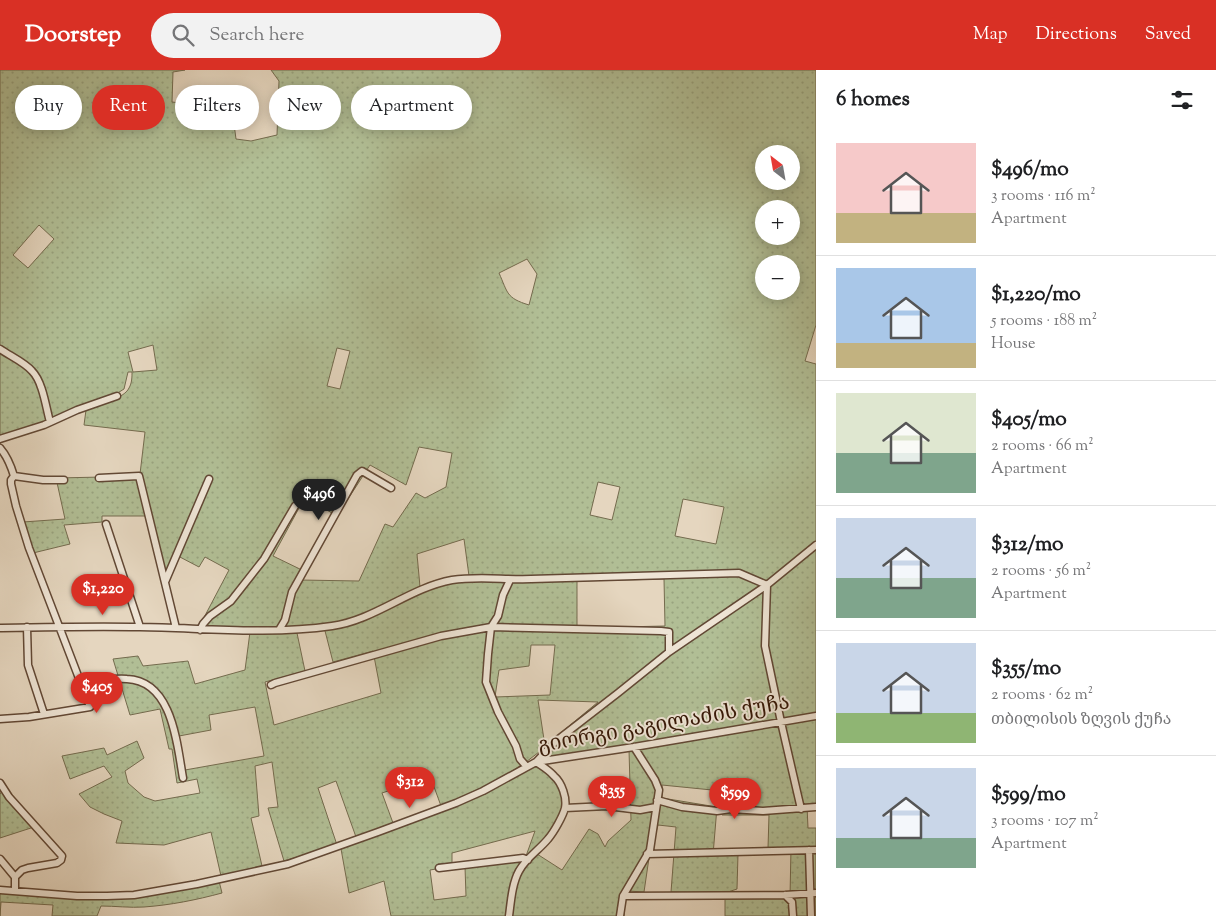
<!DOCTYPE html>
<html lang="en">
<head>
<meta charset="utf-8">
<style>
	:root { --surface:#fff; --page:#f2f2f2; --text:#202124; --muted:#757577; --line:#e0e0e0; --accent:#d93025 }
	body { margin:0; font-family:"Sorts Mill Goudy","Noto Serif Georgian",serif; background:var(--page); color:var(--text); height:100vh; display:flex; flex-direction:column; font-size:19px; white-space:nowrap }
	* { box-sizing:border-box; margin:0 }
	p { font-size:16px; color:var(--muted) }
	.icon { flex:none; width:28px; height:28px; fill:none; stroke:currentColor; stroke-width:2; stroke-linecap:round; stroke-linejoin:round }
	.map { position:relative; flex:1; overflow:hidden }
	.details { display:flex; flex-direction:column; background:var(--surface); width:400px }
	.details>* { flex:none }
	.top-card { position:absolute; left:15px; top:15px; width:475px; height:45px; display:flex; gap:10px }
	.needle { width:32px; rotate:329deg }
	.buttons { position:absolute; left:755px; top:75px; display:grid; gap:10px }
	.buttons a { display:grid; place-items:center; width:45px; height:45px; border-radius:50%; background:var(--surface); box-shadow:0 2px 12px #0003; font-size:25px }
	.price { position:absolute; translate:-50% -42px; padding:0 11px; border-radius:18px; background:var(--accent); color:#fff; font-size:16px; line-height:32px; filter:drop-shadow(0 1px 2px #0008) }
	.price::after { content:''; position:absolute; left:50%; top:30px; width:15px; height:11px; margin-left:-8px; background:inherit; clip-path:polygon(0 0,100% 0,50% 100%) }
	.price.active { background:#222; color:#fff }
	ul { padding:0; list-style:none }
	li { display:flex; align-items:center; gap:15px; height:125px; padding:0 20px }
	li+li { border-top:1px solid var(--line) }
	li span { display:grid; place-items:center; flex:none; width:140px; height:100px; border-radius:0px; color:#555 }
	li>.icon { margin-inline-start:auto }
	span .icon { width:60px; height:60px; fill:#fffc; stroke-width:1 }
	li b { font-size:21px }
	h2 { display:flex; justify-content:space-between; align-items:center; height:60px; padding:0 20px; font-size:21px }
	.pill { padding:0 18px; border-radius:22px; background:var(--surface); box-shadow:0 2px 12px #0003; font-size:18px; line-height:45px }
	.pill.active { background:var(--accent); color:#fff }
	header { display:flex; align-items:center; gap:30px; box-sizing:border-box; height:70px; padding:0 25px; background:var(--accent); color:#fff }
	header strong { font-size:24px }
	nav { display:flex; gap:28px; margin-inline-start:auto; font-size:18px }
	.search { width:350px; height:45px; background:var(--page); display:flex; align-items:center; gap:12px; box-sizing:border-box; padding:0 18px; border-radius:28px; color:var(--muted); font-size:19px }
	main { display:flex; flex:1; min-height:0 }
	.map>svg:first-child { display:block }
	.grass { fill:url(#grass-dots); stroke:#746b4e; fill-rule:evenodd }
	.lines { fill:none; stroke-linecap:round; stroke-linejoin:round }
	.minor-casing { stroke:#624835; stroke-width:9 }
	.minor { stroke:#eee4d5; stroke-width:6 }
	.labels { text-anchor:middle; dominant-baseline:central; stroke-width:4; stroke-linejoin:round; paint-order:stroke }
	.street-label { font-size:21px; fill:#361807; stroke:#eee4d5 }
</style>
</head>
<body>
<header>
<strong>Doorstep</strong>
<div class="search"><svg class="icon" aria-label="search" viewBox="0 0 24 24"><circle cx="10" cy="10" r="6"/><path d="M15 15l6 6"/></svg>Search here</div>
<nav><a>Map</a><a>Directions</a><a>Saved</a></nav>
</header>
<main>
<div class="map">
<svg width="816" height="846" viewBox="0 0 816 846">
	<defs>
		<pattern id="grass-dots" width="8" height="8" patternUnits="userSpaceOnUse" patternTransform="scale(1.25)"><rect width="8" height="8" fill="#b1be95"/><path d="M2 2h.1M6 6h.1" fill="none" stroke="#99a37f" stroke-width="1.8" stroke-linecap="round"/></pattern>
	</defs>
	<rect width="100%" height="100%" fill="#e5d6bf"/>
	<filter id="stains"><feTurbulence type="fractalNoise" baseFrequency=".004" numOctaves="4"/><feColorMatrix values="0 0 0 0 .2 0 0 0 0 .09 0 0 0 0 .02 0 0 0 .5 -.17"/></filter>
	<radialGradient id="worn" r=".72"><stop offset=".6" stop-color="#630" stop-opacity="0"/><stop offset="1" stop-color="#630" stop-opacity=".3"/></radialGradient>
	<path class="grass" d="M 0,0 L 185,0 L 173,2 L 172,32 L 209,36 L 209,39 L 232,39 L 236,69 L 251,71 L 277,65 L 279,11 L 271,0 L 816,0 L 816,255 L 805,291 L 816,294 L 816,644 L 627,677 L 545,688 L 539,682 C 510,706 475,721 441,736 L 433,714 L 400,717 L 382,723 L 393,753 L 356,767 L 336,711 L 318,718 L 337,775 L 284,791 L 268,738 L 278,737 L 272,692 L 255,696 L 259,746 L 251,748 L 262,796 L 221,806 L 211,762 L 164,775 L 116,773 L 122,751 L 104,744 L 90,737 L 79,724 L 112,707 L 104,696 L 70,709 L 62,686 L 104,678 L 107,685 L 137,671 L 144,688 L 125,701 L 128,713 L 144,727 L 155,731 L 200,723 L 197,709 L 177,713 L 172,679 L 169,679 L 160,639 L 130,645 L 113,589 L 138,586 L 143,596 L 188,591 L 195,614 L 245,600 L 250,562 L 297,563 L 305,601 L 265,612 L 274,655 L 381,623 L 373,581 L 333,592 L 324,557 L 199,557 L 229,500 L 205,487 L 199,497 L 178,486 L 167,510 L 147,446 L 102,446 L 102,452 L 64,455 L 70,474 L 33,483 L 23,452 L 65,449 L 56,408 L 103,407 L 140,404 L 145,362 L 84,355 L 86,340 C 97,335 124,329 129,318 C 132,313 132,307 132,302 L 128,302 L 124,319 L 116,324 L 44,353 L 0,366 ZM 764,84 L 791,84 L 791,111 L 764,111 ZM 764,139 L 791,139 L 791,166 L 764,166 ZM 39,155 L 54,169 L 28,198 L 13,185 ZM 527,189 L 537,204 L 529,235 C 506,228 508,223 499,203 ZM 764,194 L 791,194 L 791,221 L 764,221 ZM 153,275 L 157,300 L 133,302 L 128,282 ZM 337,278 L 350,281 L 340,319 L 327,316 ZM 419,377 L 452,383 L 446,417 L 425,428 L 416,423 L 393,457 L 385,454 L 359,511 L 300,510 L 306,502 L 273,486 L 305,427 L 337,446 L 370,395 L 406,415 ZM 598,412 L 620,417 L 612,450 L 590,445 ZM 683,429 L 724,437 L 716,474 L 675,466 ZM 464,469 L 469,506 L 434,511 L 420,517 L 417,484 ZM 664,509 L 665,556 L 577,558 L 577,511 ZM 531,575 L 555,575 L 550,625 L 495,627 L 499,600 L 529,596 ZM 538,630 L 598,632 L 545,676 ZM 255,637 L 264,686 L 185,700 L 179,666 L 211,660 L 209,645 Z
		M 816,648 L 816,735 L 807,736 L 808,758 L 816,758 L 816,846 L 725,846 L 725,827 L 790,827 L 791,778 L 768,778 L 769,745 L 722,745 L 722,721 L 662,715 L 662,728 L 717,737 L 713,785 L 738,784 L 737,819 L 725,823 L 671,822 L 676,757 L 658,755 L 649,788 L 644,822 L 628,821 L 625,829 L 624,846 L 511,846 C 515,819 515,804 537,784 L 562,800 L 589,759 L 598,764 L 605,777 L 608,771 L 631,750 L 629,680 Z
		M 536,694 C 545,702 556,709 560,720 C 570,745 544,771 528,787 L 526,786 L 535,761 L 452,783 L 452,793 L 438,794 L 436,799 L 430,800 L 434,830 L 466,826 L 465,797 L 524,791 L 507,846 L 391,846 L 384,811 L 349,823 L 341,779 L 456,735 Z
		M 0,715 L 34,757 L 0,768 L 0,724 L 1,723 L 0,721 Z
		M 219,811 L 222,823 C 196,830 171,835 144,837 C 130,838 115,836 101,836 L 97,846 L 52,846 L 53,835 L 1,832 L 0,846 L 0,823 L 106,829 Z"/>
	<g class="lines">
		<defs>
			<path id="minor" d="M 0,279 C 10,286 24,292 32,301 C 43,312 46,338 50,352
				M 0,369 L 44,355 L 77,340 L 117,326
				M 0,378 C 7,386 11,396 14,406
				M 14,406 L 43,410 L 64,410
				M 99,408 L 139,406 L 176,558
				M 106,454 L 140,557
				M 510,510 L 503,525 L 498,546 L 491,557 L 488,584 L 486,612 L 498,642 L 516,676 L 520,689 L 527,697
				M 165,512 L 209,409
				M 27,557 L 28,595 L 44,644
				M 0,558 C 47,557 93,556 140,557 C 204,558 269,565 332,556 C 375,550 409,518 452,510 C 478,506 505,510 531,509 C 600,507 670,505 739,503 L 767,515 L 765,576 L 781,652 L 801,739
				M 200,560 L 203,554 L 210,546 L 231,531 L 264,489 L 295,436
				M 279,560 L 285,550 L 292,522 L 357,405 L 362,401 L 391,418
				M 81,611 C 96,611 112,608 127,609 C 173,611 177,675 183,708
				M 271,615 L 275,613 L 441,566 L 491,557 L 661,561 L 669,562 L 669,582
				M 0,649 L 29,647 L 90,637 L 29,478 L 16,436 L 11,414 L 11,410 L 14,406
				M 0,713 L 9,727 L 62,786 L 61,790 L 57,793 L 28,798 L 22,800 L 15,807 L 15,821
				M 657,730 L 682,737 L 717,741 L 731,739 L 763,741 L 816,737
				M 565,738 L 607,736 L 640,740 L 656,737
				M 809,780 L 811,846
				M 647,784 L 816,780
				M 0,789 L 15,807
				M 439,798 L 523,788 L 528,790
				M 0,820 L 77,826 L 107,826 L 134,825 L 197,814 L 288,794 L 378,762 L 456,733 L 483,721 L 536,692 L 634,677 L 816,646
				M 785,825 L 792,832 L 793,846
				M 623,826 L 785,825 L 816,823
				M 509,846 C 511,831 512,814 519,801 C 526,788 539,780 548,769 C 554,762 563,746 565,738 C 567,728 562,713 554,706 C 549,700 542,696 536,692 L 556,671 L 618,623 L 669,582 L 767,515 L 816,475
				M 620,846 L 623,826 L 650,780 L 659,720 L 655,710 L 634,677"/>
		</defs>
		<use href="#minor" class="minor-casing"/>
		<use href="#minor" class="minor"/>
	</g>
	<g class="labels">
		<g class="street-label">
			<text transform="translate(664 655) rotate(-10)">გიორგი გაგილაძის ქუჩა</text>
		</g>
	</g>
	<rect width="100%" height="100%" filter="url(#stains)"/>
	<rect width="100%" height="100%" fill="url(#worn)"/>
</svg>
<div class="buttons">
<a><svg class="needle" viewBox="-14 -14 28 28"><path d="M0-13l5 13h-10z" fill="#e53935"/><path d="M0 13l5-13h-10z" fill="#757577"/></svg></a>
<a>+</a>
<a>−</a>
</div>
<b class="price active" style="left:319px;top:451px">$496</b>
<b class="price" style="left:103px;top:546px">$1,220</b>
<b class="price" style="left:97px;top:644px">$405</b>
<b class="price" style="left:410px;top:739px">$312</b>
<b class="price" style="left:612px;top:748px">$355</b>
<b class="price" style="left:735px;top:750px">$599</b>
<div class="top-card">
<a class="pill">Buy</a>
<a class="pill active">Rent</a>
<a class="pill">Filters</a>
<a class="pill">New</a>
<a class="pill">Apartment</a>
</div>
</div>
<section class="details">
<h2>6 homes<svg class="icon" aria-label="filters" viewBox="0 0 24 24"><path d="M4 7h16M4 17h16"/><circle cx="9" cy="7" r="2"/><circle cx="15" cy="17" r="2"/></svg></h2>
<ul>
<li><span style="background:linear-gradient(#f6c9c9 70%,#c2b280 0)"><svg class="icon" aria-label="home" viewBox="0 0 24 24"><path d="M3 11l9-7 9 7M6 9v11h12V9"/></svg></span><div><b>$496/mo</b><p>3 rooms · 116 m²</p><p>Apartment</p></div></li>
<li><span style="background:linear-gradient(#a9c7e8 75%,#c2b280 0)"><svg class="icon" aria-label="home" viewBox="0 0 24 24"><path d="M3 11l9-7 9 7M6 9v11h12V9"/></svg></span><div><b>$1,220/mo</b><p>5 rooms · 188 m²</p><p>House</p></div></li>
<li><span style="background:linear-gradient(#dfe7d0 60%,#7fa58c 0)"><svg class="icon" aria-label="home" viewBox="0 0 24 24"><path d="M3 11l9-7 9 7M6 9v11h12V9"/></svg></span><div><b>$405/mo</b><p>2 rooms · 66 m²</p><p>Apartment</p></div></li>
<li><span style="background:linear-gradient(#c9d6e8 60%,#7fa58c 0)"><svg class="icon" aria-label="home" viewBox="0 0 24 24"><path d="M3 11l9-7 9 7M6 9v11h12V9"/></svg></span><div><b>$312/mo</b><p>2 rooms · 56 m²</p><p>Apartment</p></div></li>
<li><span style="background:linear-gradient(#c9d6e8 70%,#8fb573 0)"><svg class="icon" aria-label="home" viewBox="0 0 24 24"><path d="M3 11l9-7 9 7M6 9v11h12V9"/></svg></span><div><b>$355/mo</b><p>2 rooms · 62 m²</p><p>თბილისის ზღვის ქუჩა</p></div></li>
<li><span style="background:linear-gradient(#c9d6e8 70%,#7fa58c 0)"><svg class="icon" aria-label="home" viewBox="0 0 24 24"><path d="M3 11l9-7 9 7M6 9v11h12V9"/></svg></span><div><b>$599/mo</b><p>3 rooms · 107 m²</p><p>Apartment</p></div></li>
</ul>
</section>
</main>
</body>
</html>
